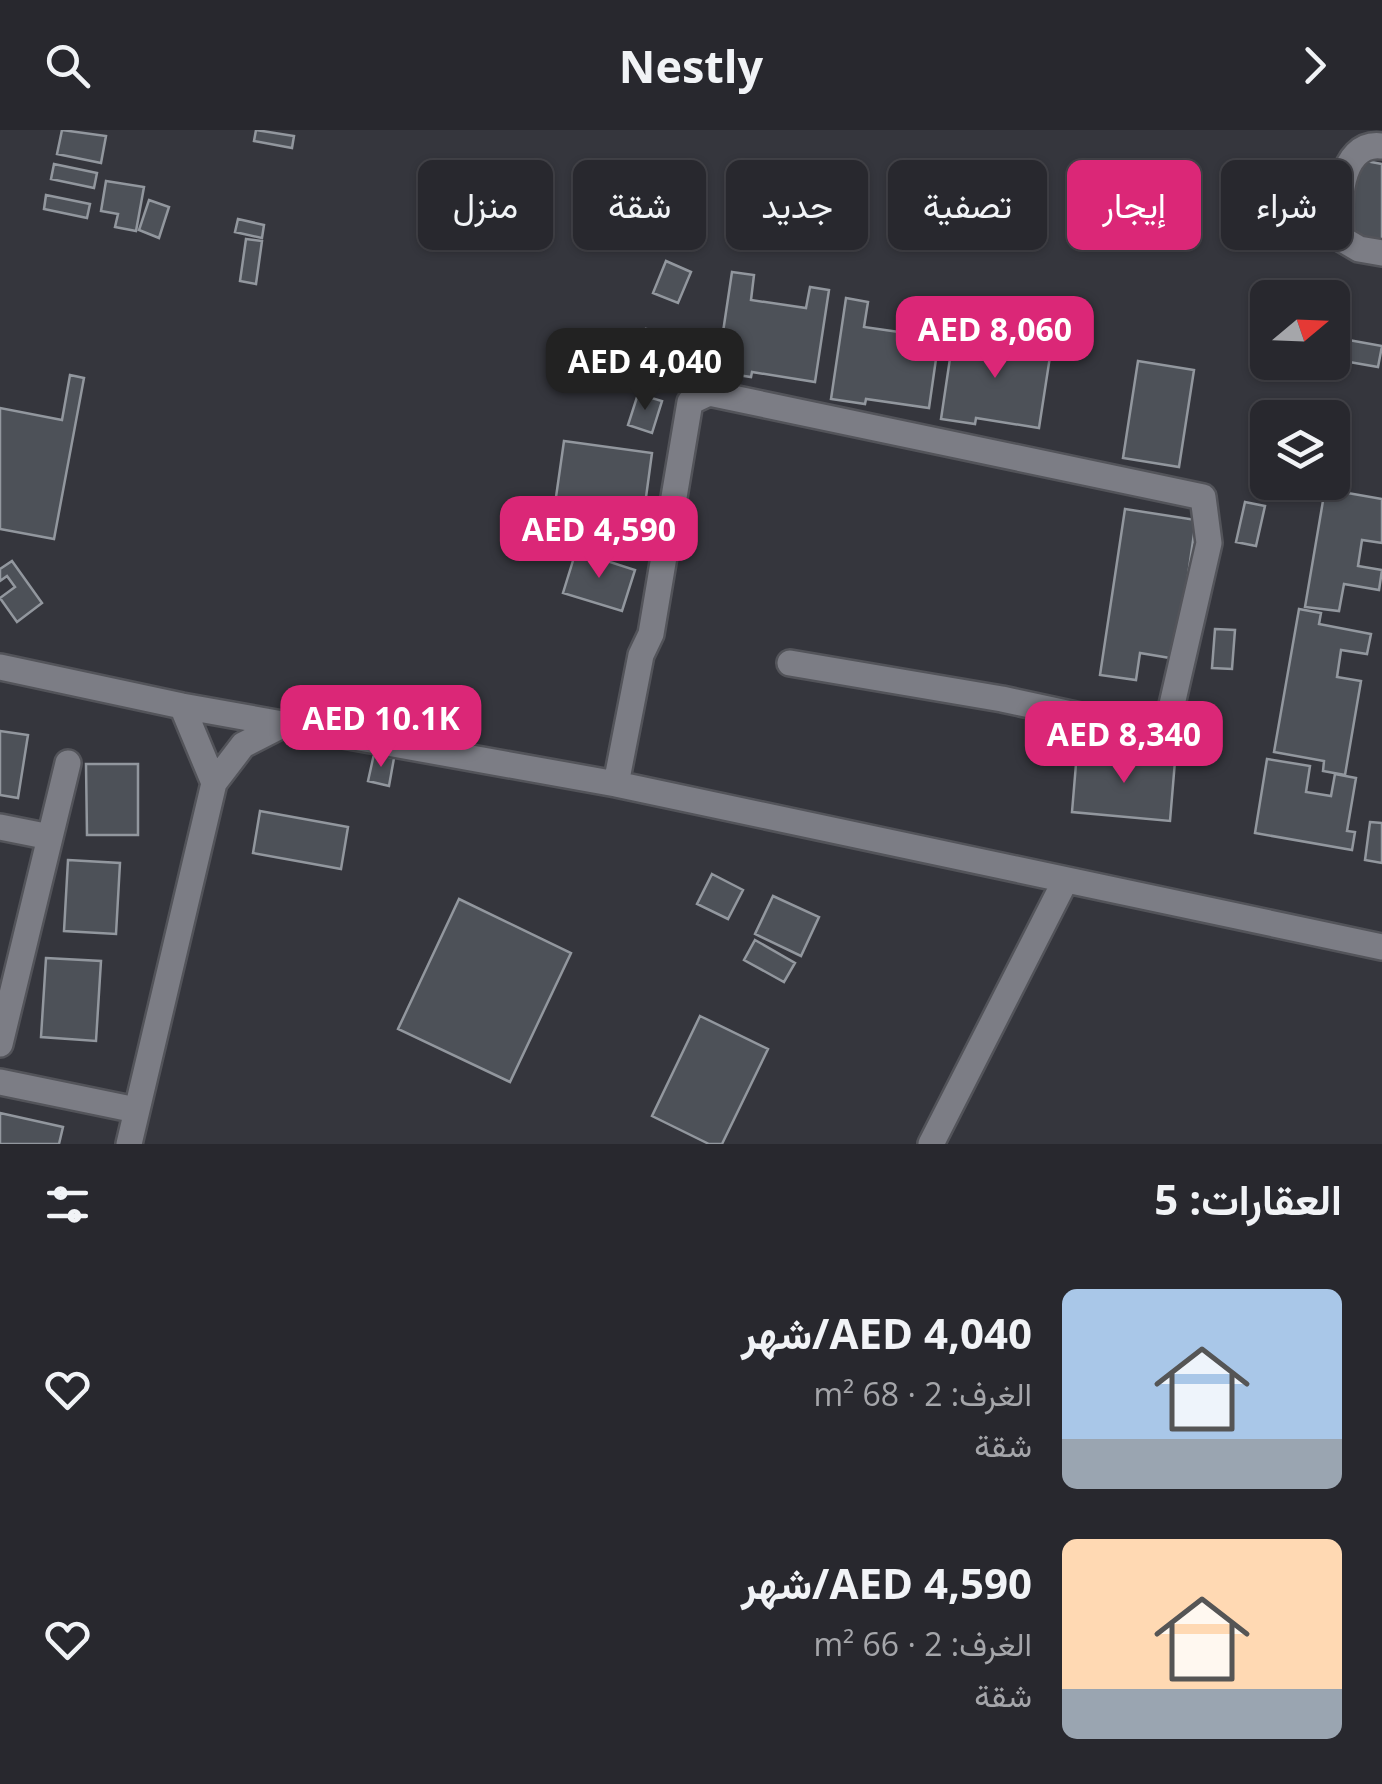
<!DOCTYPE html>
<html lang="ar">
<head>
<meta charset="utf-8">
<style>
	:root { --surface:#28282e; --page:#303036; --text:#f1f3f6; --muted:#a5a6aa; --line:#44444a; --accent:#db2777 }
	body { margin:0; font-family:"Open Sans",Vazirmatn,sans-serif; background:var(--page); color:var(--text); direction:rtl; height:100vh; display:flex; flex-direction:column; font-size:38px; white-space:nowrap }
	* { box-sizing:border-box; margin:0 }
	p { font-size:32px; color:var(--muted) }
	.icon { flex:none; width:55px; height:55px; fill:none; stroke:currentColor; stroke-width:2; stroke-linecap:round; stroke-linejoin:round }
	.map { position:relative; height:1014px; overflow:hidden; direction:ltr }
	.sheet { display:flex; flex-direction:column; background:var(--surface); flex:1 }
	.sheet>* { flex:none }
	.guide { position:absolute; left:30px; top:30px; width:1322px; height:90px; direction:rtl; display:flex; gap:20px }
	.needle { width:65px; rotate:71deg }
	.buttons { position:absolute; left:1250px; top:150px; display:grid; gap:20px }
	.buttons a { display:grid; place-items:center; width:100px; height:100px; border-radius:15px; background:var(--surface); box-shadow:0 2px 8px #0004,0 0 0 2px var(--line); font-size:50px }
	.price { position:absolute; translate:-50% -85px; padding:0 22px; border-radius:20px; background:var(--accent); color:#fff; font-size:32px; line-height:65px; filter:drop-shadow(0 2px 5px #0008) }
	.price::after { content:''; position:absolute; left:50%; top:60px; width:30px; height:22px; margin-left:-15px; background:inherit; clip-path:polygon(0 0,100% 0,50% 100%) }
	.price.selected { background:#222; color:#fff }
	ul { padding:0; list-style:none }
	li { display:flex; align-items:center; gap:30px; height:250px; padding:0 40px }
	li span { display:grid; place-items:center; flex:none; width:280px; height:200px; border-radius:15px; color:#555 }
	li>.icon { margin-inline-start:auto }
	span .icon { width:120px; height:120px; fill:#fffc; stroke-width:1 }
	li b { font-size:42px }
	h2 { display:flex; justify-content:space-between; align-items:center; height:120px; padding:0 40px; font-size:42px }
	.chip { padding:0 35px; border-radius:15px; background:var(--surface); box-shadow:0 2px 8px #0004,0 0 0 2px var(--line); font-size:35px; line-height:90px }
	.chip.selected { background:var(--accent); color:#fff }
	header { display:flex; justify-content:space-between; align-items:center; height:130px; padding:0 40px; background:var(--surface); font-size:45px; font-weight:700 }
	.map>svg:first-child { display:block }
	.building { fill:#4d5158; stroke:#92979e; stroke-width:2.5 }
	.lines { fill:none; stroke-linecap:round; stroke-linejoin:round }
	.minor-casing { stroke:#53545a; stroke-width:30 }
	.minor { stroke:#7c7d85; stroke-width:25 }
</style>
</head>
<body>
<header><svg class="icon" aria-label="forward" viewBox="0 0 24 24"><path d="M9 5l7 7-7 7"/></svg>Nestly<svg class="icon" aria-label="search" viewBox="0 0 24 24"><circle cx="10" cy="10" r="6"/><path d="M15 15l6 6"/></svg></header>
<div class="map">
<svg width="1382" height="1014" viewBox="0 0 1382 1014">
	<rect width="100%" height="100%" fill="#35363d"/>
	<path class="building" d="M 62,0 L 106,6 L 101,33 L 57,24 Z
		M 256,0 L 294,6 L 292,18 L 254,11 Z
		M 1355,29 L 1382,34 L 1382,112 L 1342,105 Z
		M 54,34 L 97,43 L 94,58 L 51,49 Z
		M 106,51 L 144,57 L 136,101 L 115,97 L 118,84 L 101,81 Z
		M 46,65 L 90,74 L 87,88 L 44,79 Z
		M 149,70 L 169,77 L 159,108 L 139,100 Z
		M 238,89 L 264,95 L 262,108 L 235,102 Z
		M 246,109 L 262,111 L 256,154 L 240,151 Z
		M 666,131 L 691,142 L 678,173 L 653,163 Z
		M 732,142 L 754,145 L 751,170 L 806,178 L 810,157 L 829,160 L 815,252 L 752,242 L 751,247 L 717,242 Z
		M 846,168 L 868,172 L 864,197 L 920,205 L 923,184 L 942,187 L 929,278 L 866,269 L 865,274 L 831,269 Z
		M 956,188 L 978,192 L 975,216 L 1031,225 L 1034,204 L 1053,207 L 1039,298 L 976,288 L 975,294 L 941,289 Z
		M 646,199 L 674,203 L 670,237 L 641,232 Z
		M 1332,207 L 1382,216 L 1378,237 L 1332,229 Z
		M 1138,231 L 1194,240 L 1179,337 L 1123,328 Z
		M 70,245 L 84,248 L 54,409 L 0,399 L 0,278 L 62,290 Z
		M 638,264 L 662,271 L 652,303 L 628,295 Z
		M 564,311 L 652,323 L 639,419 L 593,412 L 595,397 L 563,392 L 565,376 L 555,374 Z
		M 1325,359 L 1382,369 L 1382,413 L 1362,410 L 1358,436 L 1382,440 L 1379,460 L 1344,454 L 1339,481 L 1305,477 Z
		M 1245,372 L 1265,376 L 1256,416 L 1236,412 Z
		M 1125,379 L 1196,390 L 1176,529 L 1140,523 L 1136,550 L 1100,545 Z
		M 576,421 L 635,440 L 622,481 L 563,463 Z
		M 12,431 L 42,473 L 17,492 L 0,468 L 15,457 L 7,446 L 0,451 L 0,439 Z
		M 1299,479 L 1321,483 L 1319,494 L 1371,504 L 1367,524 L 1341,520 L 1337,547 L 1361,551 L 1345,645 L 1323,641 L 1324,631 L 1274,622 Z
		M 1215,499 L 1235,500 L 1232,539 L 1212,538 Z
		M 0,601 L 28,605 L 18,668 L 0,665 Z
		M 1077,622 L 1175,631 L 1170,691 L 1072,682 Z
		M 374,624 L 394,628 L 389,656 L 368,651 Z
		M 1267,629 L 1310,636 L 1306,662 L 1331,666 L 1335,644 L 1356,648 L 1347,701 L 1355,702 L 1352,720 L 1255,703 Z
		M 86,634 L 138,634 L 138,705 L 87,705 Z
		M 260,681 L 348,697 L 341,739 L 253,723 Z
		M 1370,692 L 1382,693 L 1382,733 L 1365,730 Z
		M 68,730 L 120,733 L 116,804 L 64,801 Z
		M 712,744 L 743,760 L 728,789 L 697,774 Z
		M 773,766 L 819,787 L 801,826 L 755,804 Z
		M 459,769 L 571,823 L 510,952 L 398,899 Z
		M 755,810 L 795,833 L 784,852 L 744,830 Z
		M 46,828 L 101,831 L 96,911 L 41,907 Z
		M 700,886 L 768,919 L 722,1014 L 709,1014 L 652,986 Z
		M 0,983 L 63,997 L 59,1014 L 0,1014 Z"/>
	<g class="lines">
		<defs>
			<path id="minor" d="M 1382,16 C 1338,10 1337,80 1342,109 L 1359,119 L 1382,123
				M 0,537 L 182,576 L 616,654 L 1382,817
				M 182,576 L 214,653
				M 616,654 L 641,525 L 651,504 L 690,272 L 709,263 L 1203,367 L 1209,413 L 1168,592 L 1145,600 L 1002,569 L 790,533
				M 0,697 L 50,707
				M 0,914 L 68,633
				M 0,952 L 136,980
				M 129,1014 L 214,653 L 243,615 L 284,594
				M 931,1014 L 1065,751"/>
		</defs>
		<use href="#minor" class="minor-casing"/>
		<use href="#minor" class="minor"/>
	</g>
</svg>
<div class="buttons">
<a><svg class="needle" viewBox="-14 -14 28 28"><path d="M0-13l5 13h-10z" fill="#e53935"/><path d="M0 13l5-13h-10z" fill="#a5a6aa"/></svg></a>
<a><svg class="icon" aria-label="layers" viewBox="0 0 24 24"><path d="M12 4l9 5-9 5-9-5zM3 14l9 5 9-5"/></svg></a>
</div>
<b class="price" style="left:995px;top:251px">AED 8,060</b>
<b class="price selected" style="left:645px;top:283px">AED 4,040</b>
<b class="price" style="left:599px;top:451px">AED 4,590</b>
<b class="price" style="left:381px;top:640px">AED 10.1K</b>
<b class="price" style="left:1124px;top:656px">AED 8,340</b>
<div class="guide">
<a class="chip">شراء</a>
<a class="chip selected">إيجار</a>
<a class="chip">تصفية</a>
<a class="chip">جديد</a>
<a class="chip">شقة</a>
<a class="chip">منزل</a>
</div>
</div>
<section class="sheet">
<h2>العقارات: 5<svg class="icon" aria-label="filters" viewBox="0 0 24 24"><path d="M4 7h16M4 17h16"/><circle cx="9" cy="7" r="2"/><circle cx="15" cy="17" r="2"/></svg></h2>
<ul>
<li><span style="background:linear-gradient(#a9c7e8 75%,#9aa5b1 0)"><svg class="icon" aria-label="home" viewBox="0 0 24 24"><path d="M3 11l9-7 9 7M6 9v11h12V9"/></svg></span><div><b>AED 4,040/شهر</b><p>الغرف: 2 · 68 m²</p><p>شقة</p></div><svg class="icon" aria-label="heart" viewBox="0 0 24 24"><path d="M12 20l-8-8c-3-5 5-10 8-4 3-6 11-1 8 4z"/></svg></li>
<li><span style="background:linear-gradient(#ffd9b3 75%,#9aa5b1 0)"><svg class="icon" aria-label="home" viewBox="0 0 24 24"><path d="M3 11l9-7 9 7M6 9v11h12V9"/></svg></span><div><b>AED 4,590/شهر</b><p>الغرف: 2 · 66 m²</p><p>شقة</p></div><svg class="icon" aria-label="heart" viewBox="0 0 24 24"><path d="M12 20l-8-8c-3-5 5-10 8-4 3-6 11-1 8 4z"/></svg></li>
</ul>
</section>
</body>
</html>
